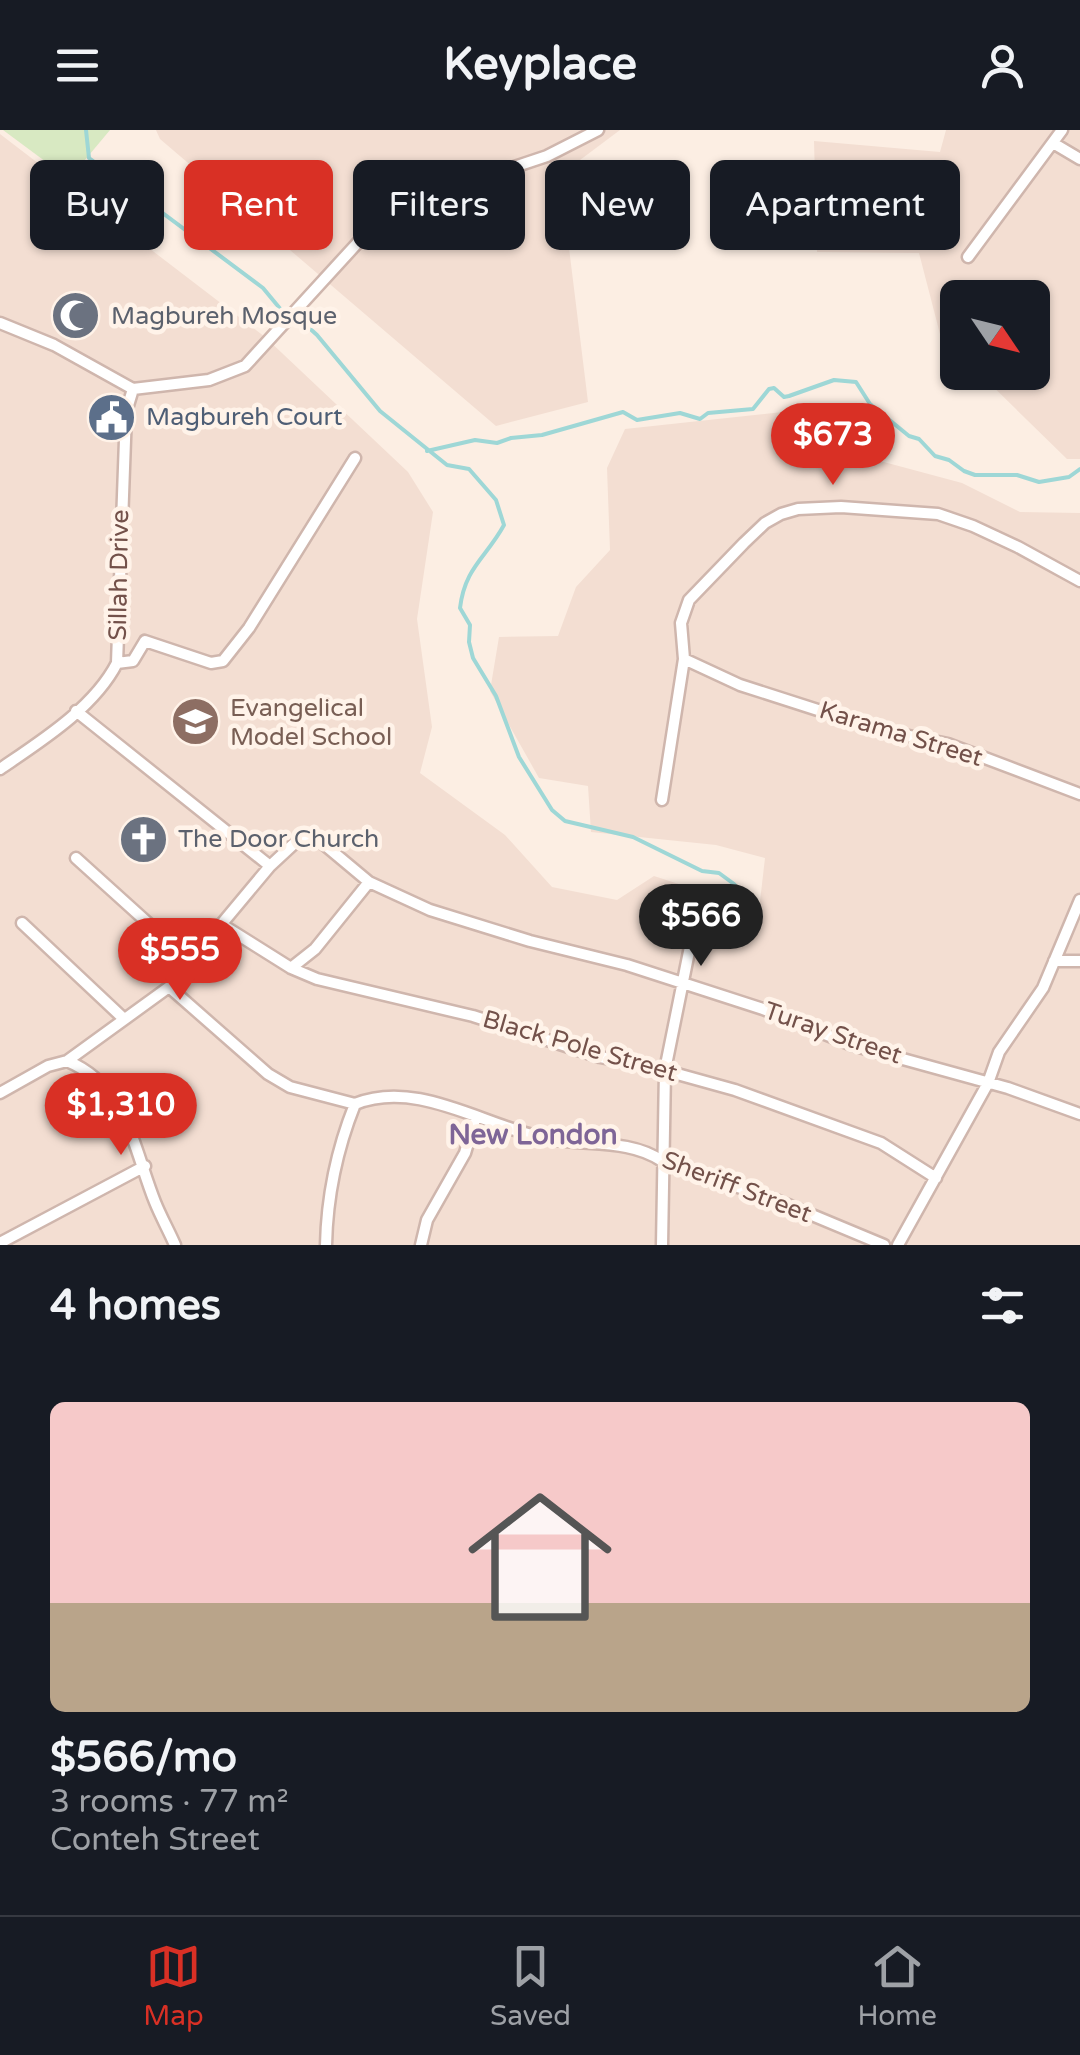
<!DOCTYPE html>
<html lang="en">
<head>
<meta charset="utf-8">
<style>
	:root { --surface:#171b24; --page:#242831; --text:#f1f3f6; --muted:#9ea1a6; --line:#363941; --accent:#d93025 }
	body { margin:0; font-family:"Varela Round",sans-serif; background:var(--page); color:var(--text); height:100vh; display:flex; flex-direction:column; font-size:38px; white-space:nowrap }
	* { box-sizing:border-box; margin:0 }
	p { font-size:32px; color:var(--muted) }
	.icon { flex:none; width:55px; height:55px; fill:none; stroke:currentColor; stroke-width:2; stroke-linecap:round; stroke-linejoin:round }
	.map { position:relative; height:1115px; overflow:hidden }
	.side { display:flex; flex-direction:column; background:var(--surface); flex:1 }
	.side>* { flex:none }
	.hud { position:absolute; left:30px; top:30px; width:1020px; height:90px; display:flex; gap:20px }
	.needle { width:65px; rotate:125deg }
	.fabs { position:absolute; left:940px; top:150px; display:grid; gap:20px }
	.fabs a { display:grid; place-items:center; width:110px; height:110px; border-radius:15px; background:var(--surface); box-shadow:0 2px 8px #0004; font-size:50px }
	.price { position:absolute; translate:-50% -85px; padding:0 22px; border-radius:35px; background:var(--accent); color:#fff; font-size:32px; line-height:65px; filter:drop-shadow(0 2px 5px #0008) }
	.price::after { content:''; position:absolute; left:50%; top:60px; width:30px; height:22px; margin-left:-15px; background:inherit; clip-path:polygon(0 0,100% 0,50% 100%) }
	.price.active { background:#222; color:#fff }
	ul { padding:0; list-style:none }
	li { display:grid; align-content:center; gap:20px; height:530px; padding:0 50px }
	li+li { border-top:2px solid var(--line) }
	li span { display:grid; place-items:center; height:310px; border-radius:15px; color:#555 }
	li>.icon { margin-inline-start:auto }
	span .icon { width:180px; height:180px; fill:#fffc; stroke-width:1 }
	li b { font-size:42px }
	h2 { display:flex; justify-content:space-between; align-items:center; height:120px; padding:0 50px; font-size:42px }
	.pill { padding:0 35px; border-radius:15px; background:var(--surface); box-shadow:0 2px 8px #0004; font-size:35px; line-height:90px }
	.pill.active { background:var(--accent); color:#fff }
	header { display:flex; justify-content:space-between; align-items:center; height:130px; padding:0 50px; background:var(--surface); font-size:45px; font-weight:700 }
	.menu { display:flex; justify-content:space-around; align-items:center; height:140px; border-top:2px solid var(--line); background:var(--surface); font-size:28px; color:var(--muted) }
	.menu a { display:grid; justify-items:center; gap:5px }
	.menu .active { color:var(--accent) }
	.map>svg:first-child { display:block }
	.residential { fill:#f3ded2 }
	.green { fill:#d8e9c2 }
	.lines { fill:none; stroke-linecap:round; stroke-linejoin:round }
	.stream { stroke:#9ed7d6; stroke-width:4 }
	.street-casing { stroke:#cfb6ad; stroke-width:15 }
	.street { stroke:#fff; stroke-width:10 }
	.labels { text-anchor:middle; dominant-baseline:central; stroke-width:9; stroke-linejoin:round; paint-order:stroke }
	.worship-label { font-size:25px; fill:#5b616d; stroke:#fff3e9; text-anchor:start }
	.service-label { font-size:25px; fill:#4e5e75; stroke:#fff3e9; text-anchor:start }
	.street-label { font-size:25px; fill:#73514a; stroke:#fff3e9 }
	.education-label { font-size:25px; fill:#785e54; stroke:#fff3e9; text-anchor:start }
	.neighbourhood-label { font-size:28px; font-weight:bold; fill:#7e6597; stroke:#fff3e9 }
</style>
</head>
<body>
<header><svg class="icon" aria-label="menu" viewBox="0 0 24 24"><path d="M4 6h16M4 12h16M4 18h16"/></svg>Keyplace<svg class="icon" aria-label="person" viewBox="0 0 24 24"><circle cx="12" cy="8" r="4"/><path d="M4 21q1-7 8-7t8 7"/></svg></header>
<div class="map">
<svg width="1080" height="1115" viewBox="0 0 1080 1115">
	<rect width="100%" height="100%" fill="#fceee3"/>
	<path class="residential" d="M 156,0 L 620,0 L 560,45 L 588,272 L 496,296 L 160,9 Z
		M 946,0 L 1080,0 L 1080,329 L 1067,329 L 979,243 L 1032,242 L 1032,168 L 958,168 L 957,221 L 940,204 L 919,123 L 817,122 L 814,11 L 940,22 Z
		M 0,4 L 265,207 L 408,342 L 433,382 L 417,489 L 432,597 L 420,643 L 505,705 L 552,757 L 617,770 L 654,746 L 759,780 L 765,728 L 716,715 L 591,702 L 588,656 L 539,648 L 490,561 L 499,507 L 558,506 L 576,457 L 610,420 L 607,338 L 625,299 L 819,278 L 828,317 L 962,353 L 1020,382 L 1080,383 L 1080,1115 L 0,1115 Z"/>
	<path class="green" d="M 3,0 L 110,0 L 69,49 Z"/>
	<g class="lines">
		<path class="stream" d="M 86,0 L 89,28 L 263,158 L 287,187 L 307,196 L 317,205 L 380,281 L 447,335 L 469,339 L 496,370 L 504,395 C 486,428 465,437 460,478 L 470,495 L 469,512 L 473,528 L 496,566 L 519,627 L 552,680 L 565,691 L 633,707 L 702,741 L 719,743 L 734,754 L 745,768
			M 427,321 L 475,310 L 497,313 L 511,308 L 542,305 L 623,282 L 637,290 L 680,283 L 700,289 L 708,283 L 753,279 L 769,259 L 774,258 L 784,267 L 789,266 L 834,250 L 856,252 L 870,274 L 909,306 L 919,309 L 935,326 L 949,330 L 964,341 L 975,345 L 1017,345 L 1039,352 L 1069,347 L 1080,339"/>
		<defs>
			<path id="street" d="M 1053,13 L 1080,29
				M 968,127 L 1062,0
				M 0,193 L 54,215 L 133,259
				M 133,259 L 209,250 L 245,236 L 362,108 L 413,71 L 547,26 L 598,0
				M 684,529 L 740,555 L 880,600 L 948,614 L 1080,664
				M 117,533 L 133,531 L 145,511 L 211,533 L 223,531 L 249,498 L 355,328
				M 76,581 L 270,736
				M 0,639 C 41,611 94,578 117,533 L 126,282 L 133,259
				M 662,670 L 684,529 L 681,493 L 689,470 L 744,413 L 765,393 L 781,384 L 798,379 L 841,377 L 938,384 L 973,396 L 1018,417 L 1080,451
				M 76,728 L 190,831
				M 22,793 L 124,889
				M 221,794 L 291,838 L 317,849 L 473,886 L 600,927 L 652,937 L 735,960 L 881,1013 L 936,1048
				M 1054,831 L 1080,831
				M 291,838 L 315,819 L 369,752
				M 169,857 L 268,944 L 290,957 L 355,974
				M 67,931 C 127,955 134,1020 155,1072 C 161,1087 169,1101 175,1115
				M 0,963 L 48,936 L 67,931 L 169,857 L 270,736 L 298,710 L 314,706 L 369,752 L 430,780 L 530,811 L 627,835 L 763,879 L 852,915 L 1008,958 L 1080,984
				M 355,974 C 419,948 488,999 550,1009 C 587,1016 630,1009 662,1031 L 776,1070 L 884,1115
				M 0,1113 L 145,1036
				M 326,1115 C 327,1066 337,1019 355,974
				M 421,1115 L 427,1090 L 465,1023 L 476,986
				M 662,1115 L 665,940 L 695,792
				M 898,1115 L 988,953 L 999,922 L 1043,858 L 1080,770"/>
		</defs>
		<use href="#street" class="street-casing"/>
		<use href="#street" class="street"/>
	</g>
	<defs>
		<symbol id="mosque-disc" viewBox="-11 -11 22 22"><circle r="9.5" fill="#6b7280" stroke="#fff3e9"/><path d="M3.5-4.9A6 6 0 1 0 3.5 4.9A5 5 0 1 1 3.5-4.9Z" fill="#fff"/></symbol>
		<symbol id="civic-disc" viewBox="-11 -11 22 22"><circle r="9.5" fill="#5c6f8a" stroke="#fff3e9"/><path d="M-.6-6.5H3V-4.5H.6V-3L4-1V1h2V6H-6V1h2V-1L-.6-3ZM-1.2 2.5V6h2.4V2.5Z" fill="#fff"/></symbol>
		<symbol id="school-disc" viewBox="-11 -11 22 22"><circle r="9.5" fill="#8d6e63" stroke="#fff3e9"/><path d="M0-5L7-2L0 1L-7-2ZM-4 1L0 2.5L4 1V4Q0 6-4 4Z" fill="#fff"/></symbol>
		<symbol id="church-disc" viewBox="-11 -11 22 22"><circle r="9.5" fill="#6b7280" stroke="#fff3e9"/><path d="M-1.2-6h2.4v3.5h3.3v2.4h-3.3V6h-2.4V-.1h-3.3v-2.4h3.3Z" fill="#fff"/></symbol>
	</defs>
	<g fill-rule="evenodd">
		<use href="#mosque-disc" x="48" y="158" width="55" height="55"/>
		<use href="#civic-disc" x="84" y="260" width="55" height="55"/>
		<use href="#school-disc" x="168" y="564" width="55" height="55"/>
		<use href="#church-disc" x="116" y="682" width="55" height="55"/>
	</g>
	<g class="labels">
		<g class="worship-label">
			<text x="111" y="186">Magbureh Mosque</text>
			<text x="178" y="709">The Door Church</text>
		</g>
		<g class="service-label">
			<text x="146" y="287">Magbureh Court</text>
		</g>
		<g class="street-label">
			<text transform="translate(119 445) rotate(-89)">Sillah Drive</text>
			<text transform="translate(901 604) rotate(17)">Karama Street</text>
			<text transform="translate(833 903) rotate(19)">Turay Street</text>
			<text transform="translate(580 916) rotate(16)">Black Pole Street</text>
			<text transform="translate(737 1057) rotate(21)">Sheriff Street</text>
		</g>
		<g class="education-label">
			<text x="230" y="578">Evangelical<tspan x="230" dy="29">Model School</tspan></text>
		</g>
		<g class="neighbourhood-label">
			<text x="533" y="1005">New London</text>
		</g>
	</g>
</svg>
<div class="fabs">
<a><svg class="needle" viewBox="-14 -14 28 28"><path d="M0-13l5 13h-10z" fill="#e53935"/><path d="M0 13l5-13h-10z" fill="#9ea1a6"/></svg></a>
</div>
<b class="price" style="left:833px;top:358px">$673</b>
<b class="price active" style="left:701px;top:839px">$566</b>
<b class="price" style="left:180px;top:873px">$555</b>
<b class="price" style="left:121px;top:1028px">$1,310</b>
<div class="hud">
<a class="pill">Buy</a>
<a class="pill active">Rent</a>
<a class="pill">Filters</a>
<a class="pill">New</a>
<a class="pill">Apartment</a>
</div>
</div>
<section class="side">
<h2>4 homes<svg class="icon" aria-label="filters" viewBox="0 0 24 24"><path d="M4 7h16M4 17h16"/><circle cx="9" cy="7" r="2"/><circle cx="15" cy="17" r="2"/></svg></h2>
<ul>
<li><span style="background:linear-gradient(#f6c9c9 65%,#b9a48a 0)"><svg class="icon" aria-label="home" viewBox="0 0 24 24"><path d="M3 11l9-7 9 7M6 9v11h12V9"/></svg></span><div><b>$566/mo</b><p>3 rooms · 77 m²</p><p>Conteh Street</p></div></li>
</ul>
</section>
<nav class="menu">
<a class="active"><svg class="icon" aria-label="map" viewBox="0 0 24 24"><path d="M3 6l6-2 6 2 6-2v14l-6 2-6-2-6 2zM9 4v14M15 6v14"/></svg>Map</a>
<a><svg class="icon" aria-label="saved" viewBox="0 0 24 24"><path d="M7 4h10v16l-5-4-5 4z"/></svg>Saved</a>
<a><svg class="icon" aria-label="home" viewBox="0 0 24 24"><path d="M3 11l9-7 9 7M6 9v11h12V9"/></svg>Home</a>
</nav>
</body>
</html>
